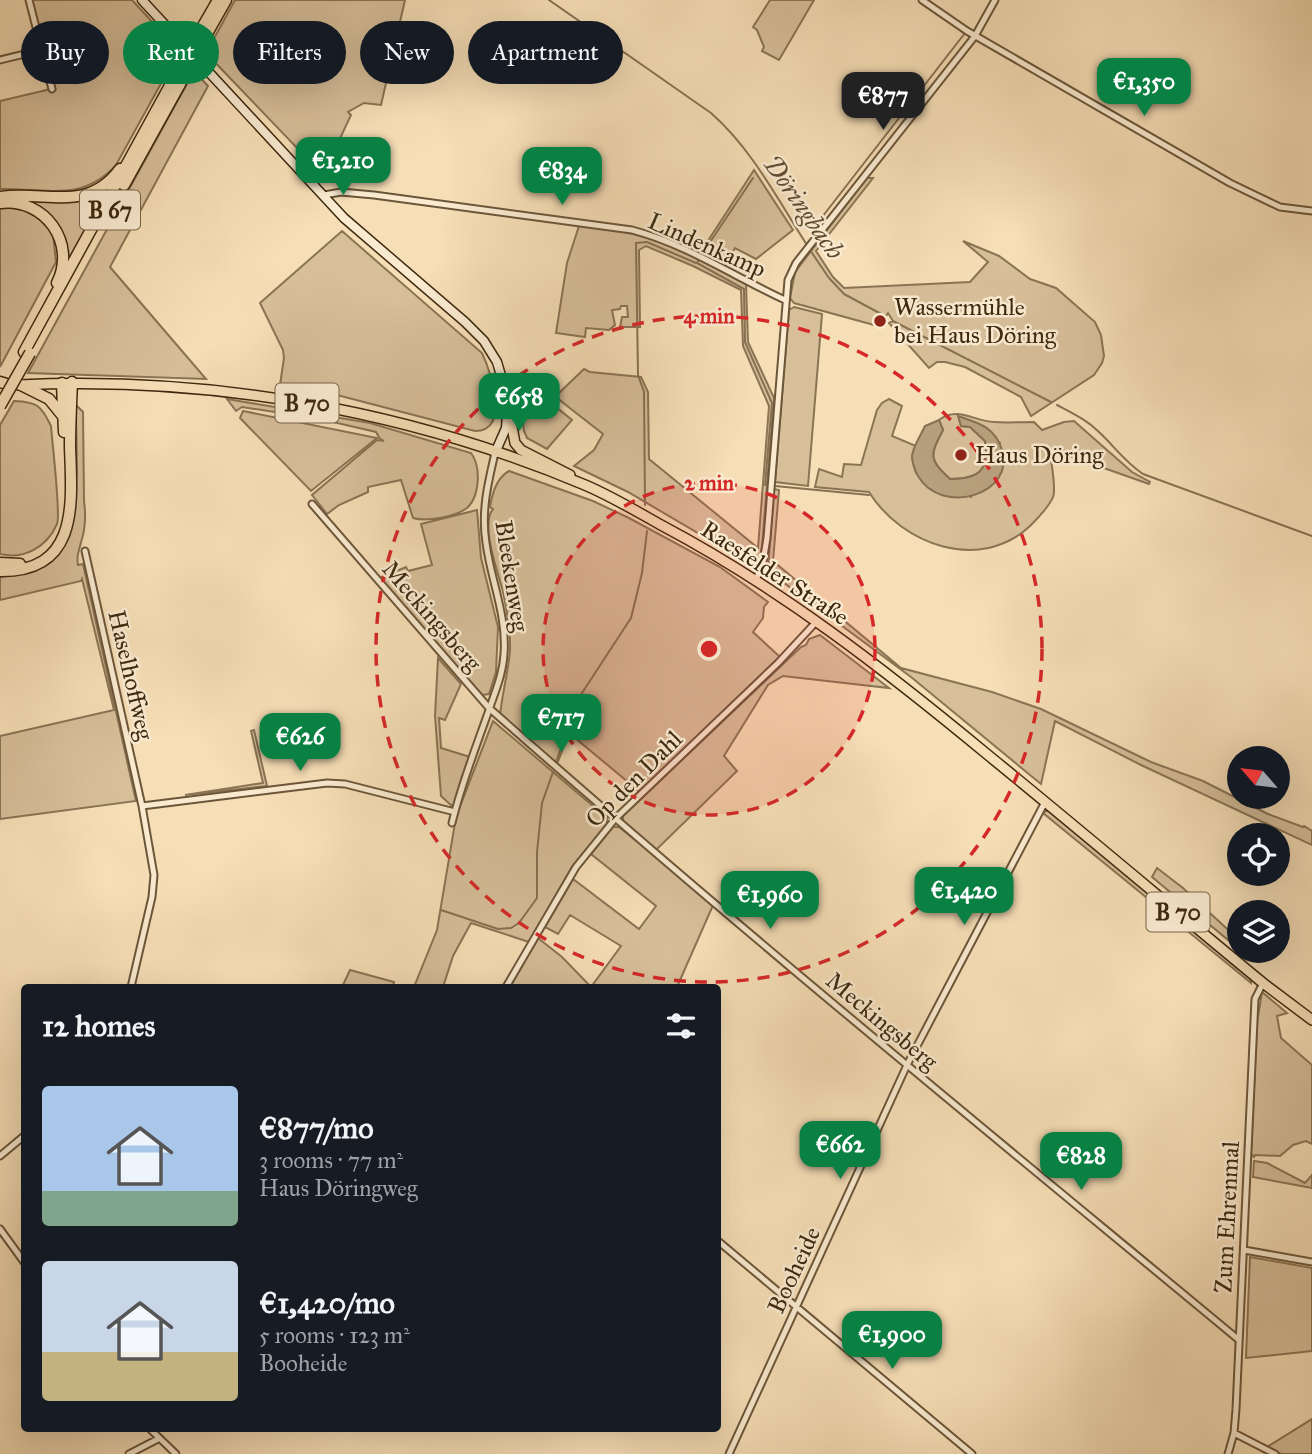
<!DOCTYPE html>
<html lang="en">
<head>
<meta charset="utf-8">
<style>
	:root { --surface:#171b24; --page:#242831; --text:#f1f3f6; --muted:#9ea1a6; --accent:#0b8043 }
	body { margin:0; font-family:"IM FELL Great Primer",serif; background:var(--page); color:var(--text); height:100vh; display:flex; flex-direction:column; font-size:26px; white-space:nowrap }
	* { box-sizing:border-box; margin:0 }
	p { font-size:23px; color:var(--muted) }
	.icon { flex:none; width:38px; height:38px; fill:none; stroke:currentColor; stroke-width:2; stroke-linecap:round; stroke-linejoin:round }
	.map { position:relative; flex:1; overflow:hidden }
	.side { position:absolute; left:21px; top:984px; width:700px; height:448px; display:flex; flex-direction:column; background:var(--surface); border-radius:7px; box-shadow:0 7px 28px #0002 }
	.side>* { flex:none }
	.banner { position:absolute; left:21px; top:21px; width:700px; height:63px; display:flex; gap:14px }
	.needle { width:46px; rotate:298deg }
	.tools { position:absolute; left:1227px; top:746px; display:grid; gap:14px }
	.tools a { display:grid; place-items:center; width:63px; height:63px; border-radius:50%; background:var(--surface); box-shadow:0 7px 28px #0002; font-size:35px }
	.price { position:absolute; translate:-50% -60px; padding:0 16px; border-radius:14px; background:var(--accent); color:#fff; font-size:23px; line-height:46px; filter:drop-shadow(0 2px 4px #0008) }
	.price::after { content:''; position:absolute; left:50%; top:42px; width:21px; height:16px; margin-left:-10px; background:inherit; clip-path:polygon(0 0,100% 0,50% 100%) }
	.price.selected { background:#222; color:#fff }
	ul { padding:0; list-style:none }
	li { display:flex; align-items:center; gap:21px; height:175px; padding:0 21px }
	li span { display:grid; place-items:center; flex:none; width:196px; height:140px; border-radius:7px; color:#555 }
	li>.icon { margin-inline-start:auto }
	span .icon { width:84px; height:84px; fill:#fffc; stroke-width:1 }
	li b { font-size:30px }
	h2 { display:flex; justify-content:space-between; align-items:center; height:84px; padding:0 21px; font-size:30px }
	.pill { padding:0 24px; border-radius:32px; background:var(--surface); box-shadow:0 7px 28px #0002; font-size:24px; line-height:63px }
	.pill.selected { background:var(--accent); color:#fff }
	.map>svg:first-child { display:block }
	.green { fill:#d7bf9a; stroke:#8a7454; stroke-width:2 }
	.water { fill:#b7a07d; stroke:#877051; stroke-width:2 }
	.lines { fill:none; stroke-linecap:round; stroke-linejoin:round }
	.stream { stroke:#877051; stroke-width:2 }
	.minor-casing { stroke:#6c5639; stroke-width:9 }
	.secondary-casing { stroke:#3e290f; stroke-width:11 }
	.primary-casing { stroke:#3e290f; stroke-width:12 }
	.trunk-casing { stroke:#3e290f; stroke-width:13 }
	.minor { stroke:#f9ead0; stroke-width:5 }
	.secondary { stroke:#f9ead0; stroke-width:8 }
	.primary { stroke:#f6deb6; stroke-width:9 }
	.trunk { stroke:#f6deb6; stroke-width:10 }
	.trunk-bridge-casing { stroke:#3e290f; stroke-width:13; stroke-linecap:butt }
	.trunk-bridge { stroke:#f6deb6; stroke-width:10 }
	.ring { fill:none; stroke:#d62828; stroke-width:3.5; stroke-dasharray:12 9 }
	.poi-dot { fill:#8f2418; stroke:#f9ead0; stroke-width:2.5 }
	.labels { text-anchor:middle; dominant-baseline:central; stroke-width:5; stroke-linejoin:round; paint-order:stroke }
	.shield { fill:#f9ead0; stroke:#766349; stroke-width:2 }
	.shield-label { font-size:23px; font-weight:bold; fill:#3e290f }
	.street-label { font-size:24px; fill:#3e290f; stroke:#f9ead0 }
	.poi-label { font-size:24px; fill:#3e290f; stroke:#f9ead0; text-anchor:start }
	.water-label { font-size:26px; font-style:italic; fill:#624d30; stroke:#f9ead0 }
	.centre { fill:#d62828; stroke:#f9ead0; stroke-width:3.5 }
	.ring-label { font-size:21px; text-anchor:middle; font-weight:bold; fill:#d62828; stroke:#f9ead0; stroke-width:5; stroke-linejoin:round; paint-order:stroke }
</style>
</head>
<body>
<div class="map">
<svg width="1312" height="1454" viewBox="0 0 1312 1454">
	<rect width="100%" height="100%" fill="#f6deb6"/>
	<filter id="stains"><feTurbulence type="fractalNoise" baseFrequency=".00286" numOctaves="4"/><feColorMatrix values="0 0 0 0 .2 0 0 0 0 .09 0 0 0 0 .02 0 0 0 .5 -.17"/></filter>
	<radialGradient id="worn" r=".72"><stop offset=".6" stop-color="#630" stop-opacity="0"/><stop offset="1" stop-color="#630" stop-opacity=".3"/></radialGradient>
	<path class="green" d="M 30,0 L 132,0 L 179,51 L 116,165 C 82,203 45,188 0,189 L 0,101 L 55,88 Z
		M 235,0 L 405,0 L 381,105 L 364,103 L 348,112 L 351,115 L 337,145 L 329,141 L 325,172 L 321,173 L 206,53 Z
		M 770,0 L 814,0 L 779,60 L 762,51 L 764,47 L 757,30 L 753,27 Z
		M 194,71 L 208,86 L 110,267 L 206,379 L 28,373 Z
		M 754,170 L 793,230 L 756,259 L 735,248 L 725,266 L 700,253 Z
		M 867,178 L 873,178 L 816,251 L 833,277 L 844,288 L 970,282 L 988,262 L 963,241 L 999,256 L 1030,279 L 1056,288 L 1095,322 L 1101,335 L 1104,356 L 1102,363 L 1094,375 L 1031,416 L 1021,397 L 965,367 L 945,362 L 937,362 L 929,368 L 889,323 L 893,321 L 888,313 L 884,319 L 877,317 L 874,325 L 794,303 L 790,298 L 795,272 Z
		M 112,184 L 64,273 L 66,251 L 35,205 L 15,198 C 53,201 80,208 112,184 Z
		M 0,206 L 29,211 L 43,220 L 53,234 L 56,262 L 0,367 Z
		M 579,226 C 597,229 616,229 633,234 C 673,244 710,265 746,284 L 748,342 L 774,398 L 762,547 L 759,562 L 754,566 L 628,492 L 574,466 L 594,450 L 603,434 L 557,398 L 557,395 L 584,369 L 590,372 L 641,377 L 648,392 L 649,459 L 758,548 L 769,406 L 743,346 L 741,290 L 693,266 L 646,246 L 639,250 L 640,327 L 620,327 L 622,317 L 628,317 L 627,306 L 621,306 L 620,309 L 612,310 L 615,325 L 609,330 L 586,328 L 585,337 L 556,333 L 567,263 Z
		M 342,231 L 482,353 C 491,372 511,431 475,431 L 314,389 L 280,385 L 284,358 L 283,350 L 260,303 Z
		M 794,307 L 822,314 L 808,486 L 775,482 L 789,310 Z
		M 525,389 L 532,392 L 535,390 L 572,420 L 547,449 L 527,438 L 524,431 L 520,398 Z
		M 227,399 L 370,423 L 471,453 C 481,466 480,495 468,507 C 457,517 426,522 413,518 L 401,480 L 368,487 L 368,492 L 339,505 L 327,514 L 312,495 L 377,440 L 384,441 L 380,439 L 376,432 L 320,419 L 242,407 L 236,411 Z
		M 889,399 L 902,406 L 892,436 L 916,446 L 912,457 L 916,473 L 971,497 L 1000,443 L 959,417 L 961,426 L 970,427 L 985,441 C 990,471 978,479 950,479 C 928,459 930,455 943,430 L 939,420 C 957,406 974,421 994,422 C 1007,423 1021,422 1034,422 L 1042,430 L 1064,422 L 1074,421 L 1132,472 L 1150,482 L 1149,484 L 1050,449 C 1050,460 1057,488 1053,497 C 1049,507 1038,518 1030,526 C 980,573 902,545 869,492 L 815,487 L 819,469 L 842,477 L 844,464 L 861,465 L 877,410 L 882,403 Z
		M 14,401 C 37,402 41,405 51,426 C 52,441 61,515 57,524 C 47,547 24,560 0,554 L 0,425 Z
		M 76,405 L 83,412 L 84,501 C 86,516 86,528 81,542 C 79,552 76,555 78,565 L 83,564 L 136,801 L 0,819 L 0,736 L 114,710 L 82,579 L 81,581 L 0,600 L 0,577 C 12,575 25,574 37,569 C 88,548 75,451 76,405 Z
		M 243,411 L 377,438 L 311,491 L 240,418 Z
		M 509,471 L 593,501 L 629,518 L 720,567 L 768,602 L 764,607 L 763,618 L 753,632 L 780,657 L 640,792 L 569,733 L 557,764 L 500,716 C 502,694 508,673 510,651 C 511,632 507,611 503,592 C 498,572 480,525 493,509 L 490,507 C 492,494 496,478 509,471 Z
		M 774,489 L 779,490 L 773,561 L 901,668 L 992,692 L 1041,709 L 1151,762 L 1203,781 L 1268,814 L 1303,827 L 1304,826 L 1312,831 L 1312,845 L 1141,765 L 1055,721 L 1041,784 L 911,677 L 768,571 Z
		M 477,510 L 481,558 L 498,627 L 496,672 L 489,694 L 482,695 L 380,578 L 406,567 L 408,571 L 432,565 L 421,524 Z
		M 820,635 L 889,688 L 783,676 L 768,685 L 724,756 L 737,771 L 656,850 L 623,822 L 623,816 L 801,647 L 806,645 L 809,639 Z
		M 438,658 L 461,684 L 445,720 L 439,718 L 441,748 L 470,757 L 453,807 L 441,796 L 435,716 Z
		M 493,721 L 607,818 L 607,824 L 572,867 L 529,942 L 471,923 L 453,956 L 443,987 L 414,987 L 437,930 L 456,817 Z
		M 254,730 L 267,786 L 185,795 L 263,783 L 251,731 Z
		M 1046,811 L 1049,811 L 1251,978 L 1251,983 L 1043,813 Z
		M 613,827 L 619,827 L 714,903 L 677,987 L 510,987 L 538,938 L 562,957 L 591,987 L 621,946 L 570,915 L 558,934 L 545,927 L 573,879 L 639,929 L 656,906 L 591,854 Z
		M 1157,868 L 1183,888 L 1239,940 L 1239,949 L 1152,877 Z
		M 350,970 L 394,982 L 393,987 L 342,987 Z
		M 1262,992 L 1287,1013 L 1277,1016 L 1281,1038 L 1312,1065 L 1312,1144 L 1306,1141 L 1293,1145 L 1280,1156 L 1255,1155 L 1254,1157 L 1251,1154 L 1257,1023 Z
		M 1254,1161 L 1267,1163 L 1305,1183 L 1312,1175 L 1312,1188 L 1253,1177 Z
		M 1250,1257 L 1312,1268 L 1312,1351 L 1246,1358 Z
		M 1312,1419 L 1312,1454 L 1281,1454 L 1267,1447 Z"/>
	<path class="water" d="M 958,416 C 979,423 995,427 1002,450 C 1016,494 942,517 918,476 C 915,471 912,462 912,456 C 913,446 921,435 925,426 L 939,420 L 943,430 C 930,455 928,459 950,479 C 978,479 990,471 985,441 L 970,427 L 961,426 Z"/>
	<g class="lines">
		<path class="stream" d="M 549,0 L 711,113 C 752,149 778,200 807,245
			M 812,230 L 965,33
			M 810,250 L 829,278 L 844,294 L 885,316
			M 702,254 L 753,178
			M 699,259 L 697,263 L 744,289 L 745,342 L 772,403 L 765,485
			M 893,321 L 1051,402
			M 1057,405 C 1072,413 1087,420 1099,432 C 1114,446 1125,462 1143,474 L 1312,536
			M 775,486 L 869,495
			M 645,505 L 644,392 L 638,375 L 636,243 L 647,242 L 696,263
			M 556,762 L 580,696 L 631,618 L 642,573 L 647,531
			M 441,910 L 498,929 L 511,928 L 519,923 L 537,898 L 537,852 L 542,803 L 553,772"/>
		<defs>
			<path id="minor" d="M 922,0 L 967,31 L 1230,183 L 1280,207 L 1312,211
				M 41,47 L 52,89
				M 0,60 L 37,51 L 41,47 L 29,0
				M 324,195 L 341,192 L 374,195 L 632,230 C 686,244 735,277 785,300
				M 312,504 L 489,708 L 505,722 C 745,934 993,1136 1239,1340
				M 85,551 L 142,806 L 154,875 L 152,897 L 131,987
				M 756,580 L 763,562 L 767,538 L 788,280 L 796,263 L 975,36 L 995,0
				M 142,806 L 327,783 L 345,784 L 455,812
				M 452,823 C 461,785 476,747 489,710 C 495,692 503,674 504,654 C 507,615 491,581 486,543 C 481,511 488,483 495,453
				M 506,987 L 576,867 L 615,819 L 778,663 L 817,621
				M 0,1156 L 24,1136
				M 0,1229 L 24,1262
				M 718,1241 L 972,1454
				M 1244,1250 L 1312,1262
				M 149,1428 L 176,1454
				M 1234,1433 L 1275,1454
				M 129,1454 L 158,1439
				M 729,1454 L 907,1065 L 1045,802
				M 1228,1454 L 1234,1433 L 1236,1409 L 1255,999 L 1263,983"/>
			<path id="secondary" d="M 142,0 L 344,218 L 465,322 L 484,341 L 497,362 L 508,399 L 506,428 L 495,453"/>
			<path id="primary" d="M 19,385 C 212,376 407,410 585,485 C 611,496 636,511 661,525 C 780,588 884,669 988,755 C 1080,830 1171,907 1263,983 L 1312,1020
				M 508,405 L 515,443 L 521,450 L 570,475"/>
			<path id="trunk" d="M 203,26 L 218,0
				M 209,30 L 226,0
				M 124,185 L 180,84
				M 0,197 C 45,190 87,214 120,169
				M 1,203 C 45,198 77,243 57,283
				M 24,352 L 173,80
				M 0,382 L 10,385
				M 62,383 L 64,432
				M 21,385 L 49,399 L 62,415
				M 0,563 L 20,564
				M 0,571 C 79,572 72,504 70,447 C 70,425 71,404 72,382"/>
		</defs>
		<use href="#minor" class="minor-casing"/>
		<use href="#secondary" class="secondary-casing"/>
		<use href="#primary" class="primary-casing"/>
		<use href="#trunk" class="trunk-casing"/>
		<use href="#minor" class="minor"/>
		<use href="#secondary" class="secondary"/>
		<use href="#primary" class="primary"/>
		<use href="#trunk" class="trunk"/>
		<defs>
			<path id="trunk-bridge" d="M 173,80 L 203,26
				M 180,84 L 209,30
				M 0,406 L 30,353"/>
		</defs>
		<use href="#trunk-bridge" class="trunk-bridge-casing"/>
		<use href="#trunk-bridge" class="trunk-bridge"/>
	</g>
	<circle cx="709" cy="649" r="166" fill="#d62828" fill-opacity=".12"/>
	<g class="ring">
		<circle cx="709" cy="649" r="166"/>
		<circle cx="709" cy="649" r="333"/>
	</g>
	<g class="poi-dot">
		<circle cx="880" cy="321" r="7"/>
		<circle cx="961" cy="455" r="7"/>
	</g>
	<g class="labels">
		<g class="shield">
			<rect x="80" y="190.5" width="60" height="39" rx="5"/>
			<rect x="275.5" y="383.5" width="63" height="39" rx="5"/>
			<rect x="1146.5" y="892.5" width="63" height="39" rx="5"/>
		</g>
		<g class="shield-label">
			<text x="110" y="210">B 67</text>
			<text x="307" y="403">B 70</text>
			<text x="1178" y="912">B 70</text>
		</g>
		<g class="street-label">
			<text transform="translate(707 245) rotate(24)">Lindenkamp</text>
			<text transform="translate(775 573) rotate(33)">Raesfelder Straße</text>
			<text transform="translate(512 576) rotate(81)">Bleekenweg</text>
			<text transform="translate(432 616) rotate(49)">Meckingsberg</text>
			<text transform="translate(131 675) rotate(77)">Haselhoffweg</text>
			<text transform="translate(634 779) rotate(-45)">Op den Dahl</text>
			<text transform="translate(882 1021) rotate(40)">Meckingsberg</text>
			<text transform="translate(1227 1217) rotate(-87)">Zum Ehrenmal</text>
			<text transform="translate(794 1270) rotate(-65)">Booheide</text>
		</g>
		<g class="poi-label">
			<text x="894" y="307">Wassermühle<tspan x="894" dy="28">bei Haus Döring</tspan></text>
			<text x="975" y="455">Haus Döring</text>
		</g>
		<g class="water-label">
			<text transform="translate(804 207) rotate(55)">Döringbach</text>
		</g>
	</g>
	<circle cx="709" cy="649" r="10" class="centre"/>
	<g class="ring-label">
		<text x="709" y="323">4 min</text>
		<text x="709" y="490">2 min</text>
	</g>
	<rect width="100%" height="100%" filter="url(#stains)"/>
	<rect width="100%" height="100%" fill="url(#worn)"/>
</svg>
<div class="tools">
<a><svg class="needle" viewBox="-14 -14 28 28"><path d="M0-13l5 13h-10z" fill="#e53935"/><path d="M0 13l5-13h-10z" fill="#9ea1a6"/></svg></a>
<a><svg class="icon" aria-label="locate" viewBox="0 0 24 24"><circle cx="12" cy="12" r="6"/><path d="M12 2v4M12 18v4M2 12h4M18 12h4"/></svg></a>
<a><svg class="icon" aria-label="layers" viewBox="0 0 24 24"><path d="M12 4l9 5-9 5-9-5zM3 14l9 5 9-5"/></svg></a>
</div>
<b class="price" style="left:1144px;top:118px">€1,350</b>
<b class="price selected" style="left:883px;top:132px">€877</b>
<b class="price" style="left:343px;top:197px">€1,210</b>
<b class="price" style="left:562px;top:207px">€834</b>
<b class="price" style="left:519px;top:433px">€658</b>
<b class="price" style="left:561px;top:754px">€717</b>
<b class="price" style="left:300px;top:773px">€626</b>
<b class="price" style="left:964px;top:927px">€1,420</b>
<b class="price" style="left:770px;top:931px">€1,960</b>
<b class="price" style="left:840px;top:1181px">€662</b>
<b class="price" style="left:1081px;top:1192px">€828</b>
<b class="price" style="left:892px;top:1371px">€1,900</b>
<div class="banner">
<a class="pill">Buy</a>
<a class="pill selected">Rent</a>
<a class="pill">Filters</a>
<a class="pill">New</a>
<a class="pill">Apartment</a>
</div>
<section class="side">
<h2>12 homes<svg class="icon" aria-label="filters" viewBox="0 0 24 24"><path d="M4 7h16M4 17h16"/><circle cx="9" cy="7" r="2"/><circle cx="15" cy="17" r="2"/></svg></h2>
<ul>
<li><span style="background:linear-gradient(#a9c7e8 75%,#7fa58c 0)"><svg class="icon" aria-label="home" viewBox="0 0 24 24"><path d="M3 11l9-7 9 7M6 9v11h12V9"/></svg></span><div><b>€877/mo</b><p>3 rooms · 77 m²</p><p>Haus Döringweg</p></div></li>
<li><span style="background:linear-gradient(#c9d6e8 65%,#c2b280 0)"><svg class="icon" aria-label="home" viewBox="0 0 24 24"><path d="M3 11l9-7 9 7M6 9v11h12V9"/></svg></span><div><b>€1,420/mo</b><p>5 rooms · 123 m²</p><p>Booheide</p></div></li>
</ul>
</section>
</div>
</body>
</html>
